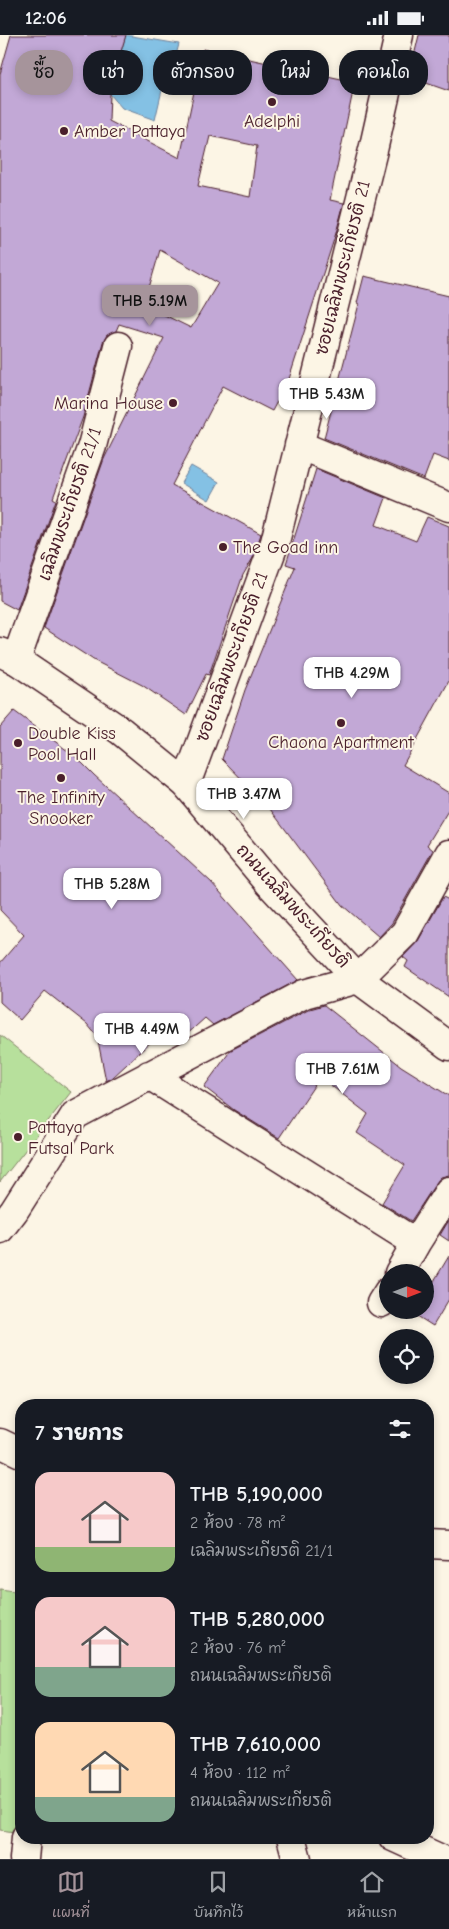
<!DOCTYPE html>
<html lang="th">
<head>
<meta charset="utf-8">
<style>
	:root { --surface:#171b24; --page:#20242c; --text:#f1f3f6; --muted:#9ea1a6; --line:#363941; --accent:#a6949b }
	body { margin:0; font-family:"Comic Neue","Playpen Sans Thai",sans-serif; background:var(--page); color:var(--text); height:100vh; display:flex; flex-direction:column; font-size:19px; white-space:nowrap }
	* { box-sizing:border-box; margin:0 }
	p { font-size:16px; color:var(--muted) }
	.icon { flex:none; width:28px; height:28px; fill:none; stroke:currentColor; stroke-width:2; stroke-linecap:round; stroke-linejoin:round }
	.map { position:relative; flex:1; overflow:hidden }
	.sheet { position:absolute; left:15px; top:1364px; width:419px; height:445px; display:flex; flex-direction:column; background:var(--surface); border-radius:20px; box-shadow:0 2px 8px #0003 }
	.sheet>* { flex:none }
	.guide { position:absolute; left:15px; top:15px; width:420px; height:45px; display:flex; gap:10px }
	.needle { width:32px; rotate:90deg }
	.fabs { position:absolute; left:379px; top:1229px; display:grid; gap:10px }
	.fabs a { display:grid; place-items:center; width:55px; height:55px; border-radius:50%; background:var(--surface); box-shadow:0 2px 8px #0003; font-size:25px }
	.price { position:absolute; translate:-50% -42px; padding:0 11px; border-radius:10px; background:#fff; color:#222; font-size:16px; line-height:32px; filter:drop-shadow(0 1px 2px #0008) }
	.price::after { content:''; position:absolute; left:50%; top:30px; width:15px; height:11px; margin-left:-8px; background:inherit; clip-path:polygon(0 0,100% 0,50% 100%) }
	.price.current { background:var(--accent); color:#111 }
	ul { padding:0; list-style:none }
	li { display:flex; align-items:center; gap:15px; height:125px; padding:0 20px }
	li span { display:grid; place-items:center; flex:none; width:140px; height:100px; border-radius:15px; color:#555 }
	li>.icon { margin-inline-start:auto }
	span .icon { width:60px; height:60px; fill:#fffc; stroke-width:1 }
	li b { font-size:21px }
	h2 { display:flex; justify-content:space-between; align-items:center; height:60px; padding:0 20px; font-size:21px }
	.tag { padding:0 18px; border-radius:20px; background:var(--surface); box-shadow:0 2px 8px #0003; font-size:18px; line-height:45px }
	.tag.current { background:var(--accent); color:#111 }
	.status { display:flex; justify-content:space-between; align-items:center; height:35px; padding:0 25px; background:var(--surface); direction:ltr }
	.status svg { height:14px; fill:currentColor }
	.menu { display:flex; justify-content:space-around; align-items:center; height:70px; border-top:1px solid var(--line); background:var(--surface); font-size:14px; color:var(--muted) }
	.menu a { display:grid; justify-items:center; gap:2px }
	.menu .current { color:var(--accent) }
	.map>svg:first-child { display:block }
	.green { fill:#b7e09c; stroke:#808064 }
	.water { fill:#84c1e4; stroke:#6d809a }
	.building { fill:#c2a8d6; stroke:#4a1f2b; fill-rule:evenodd }
	.lines { fill:none; stroke-linecap:round; stroke-linejoin:round }
	.street-casing { stroke:#4a1f2b; stroke-width:31 }
	.secondary-casing { stroke:#4a1f2b; stroke-width:31 }
	.street { stroke:#fcf5e5; stroke-width:28 }
	.secondary { stroke:#fcf5e5; stroke-width:28 }
	.poi-dot { fill:#4a1f2b; stroke:#fcf5e5; stroke-width:2 }
	.labels { text-anchor:middle; dominant-baseline:central; stroke-width:4; stroke-linejoin:round; paint-order:stroke }
	.poi-label { font-size:18px; fill:#4a1f2b; stroke:#fcf5e5; text-anchor:start }
	.street-label { font-size:18px; fill:#4a1f2b; stroke:#fcf5e5 }
</style>
</head>
<body>
<div class="status"><b>12:06</b><svg viewBox="0 0 49 12"><path d="M0 12V9h3v3zM5 12V6h3v6zM10 12V3h3v9zM15 12V0h3v12zM26 1h20v11H26zM47 4h2v5h-2z"/></svg></div>
<div class="map">
<svg width="449" height="1824" viewBox="0 0 449 1824">
	<rect width="100%" height="100%" fill="#fcf5e5"/>
	<filter id="ink" filterUnits="userSpaceOnUse"><feTurbulence type="fractalNoise" baseFrequency=".02" numOctaves="2"/><feDisplacementMap in="SourceGraphic" scale="10" xChannelSelector="R" yChannelSelector="G"/><feConvolveMatrix kernelMatrix="1 2 1 2 8 2 1 2 1" color-interpolation-filters="sRGB"/></filter>
	<g filter="url(#ink)">
		<path class="green" d="M 0,1000 L 71,1057 L 0,1147 Z
			M 0,1554 L 21,1557 L 21,1732 L 15,1797 L 0,1795 Z"/>
		<path class="water" d="M 126,0 L 179,9 L 171,39 L 166,38 L 155,85 L 122,73 L 110,59 L 111,30 L 119,23 Z
			M 191,431 L 219,447 L 209,465 L 181,448 Z"/>
		<path class="building" d="M 11,0 L 126,0 L 119,23 L 111,30 L 109,86 L 180,123 L 203,14 L 355,47 L 330,165 L 344,168 L 336,198 L 289,344 L 272,376 L 223,351 L 172,450 L 261,499 L 253,523 L 243,540 L 209,640 L 206,639 L 186,680 L 142,650 L 95,626 L 44,593 L 104,424 L 164,303 L 119,289 L 116,296 L 107,300 L 103,307 L 83,382 L 53,463 L 56,465 L 17,575 L 0,566 L 0,39 ZM 210,101 L 257,111 L 250,162 L 198,151 ZM 160,215 L 218,248 L 191,293 L 144,270 Z
			M 419,0 L 449,0 L 449,56 L 409,42 Z
			M 364,241 L 449,261 L 449,426 L 433,420 L 424,444 L 324,403 L 359,269 L 357,268 Z
			M 316,434 L 386,463 L 376,490 L 416,506 L 427,482 L 449,491 L 449,646 L 403,730 L 449,758 L 449,774 L 427,810 L 433,815 L 392,888 L 379,902 L 342,870 L 267,770 L 222,724 L 245,655 L 295,532 L 286,529 Z
			M 14,676 L 76,722 L 94,740 L 211,847 L 298,945 L 213,990 L 205,983 L 184,1002 L 171,988 L 112,1043 L 106,1046 L 97,1001 L 87,989 L 45,956 L 20,985 L 0,967 L 0,928 L 24,900 L 0,875 L 0,692 Z
			M 443,862 L 449,865 L 449,962 L 405,932 L 408,926 L 403,922 L 418,906 Z
			M 324,970 L 401,1031 L 449,1061 L 449,1140 L 441,1142 L 436,1148 L 411,1186 L 382,1168 L 405,1130 L 357,1098 L 368,1079 L 320,1042 L 279,1103 L 234,1075 L 204,1052 L 231,1015 L 310,974 Z
			M 449,1185 L 449,1206 L 440,1200 Z
			M 449,1221 L 449,1264 L 433,1291 L 414,1279 L 416,1275 L 425,1275 L 425,1261 Z"/>
		<g class="lines">
			<defs>
				<path id="street" d="M 299,410 L 449,472
					M 16,625 L 92,411 L 118,311
					M 186,749 L 275,507 L 374,111 L 399,0
					M 149,1040 L 416,1208 L 449,1156
					M 0,1194 L 14,1176 L 75,1080 L 304,959 L 358,944 L 405,898 L 449,819
					M 399,1238 L 416,1208
					M 381,1268 L 388,1257
					M 0,1408 L 21,1418
					M 428,1509 L 449,1510
					M 291,1802 L 297,1824
					M 393,1802 L 441,1824
					M 24,1824 L 26,1802"/>
				<path id="secondary" d="M 0,617 L 16,625 L 121,696 L 186,749 L 270,849 L 358,944 L 449,1011"/>
			</defs>
			<use href="#street" class="street-casing"/>
			<use href="#secondary" class="secondary-casing"/>
			<use href="#street" class="street"/>
			<use href="#secondary" class="secondary"/>
		</g>
	</g>
	<g class="poi-dot">
		<circle cx="272" cy="67" r="5"/>
		<circle cx="64" cy="96" r="5"/>
		<circle cx="173" cy="368" r="5"/>
		<circle cx="223" cy="512" r="5"/>
		<circle cx="341" cy="688" r="5"/>
		<circle cx="18" cy="708" r="5"/>
		<circle cx="61" cy="743" r="5"/>
		<circle cx="18" cy="1102" r="5"/>
	</g>
	<g class="labels">
		<g class="poi-label">
			<text x="272" y="86" text-anchor="middle">Adelphi</text>
			<text x="74" y="96">Amber Pattaya</text>
			<text x="163" y="368" text-anchor="end">Marina House</text>
			<text x="233" y="512">The Goad inn</text>
			<text x="28" y="698">Double Kiss<tspan x="28" dy="21">Pool Hall</tspan></text>
			<text x="341" y="707" text-anchor="middle">Chaona Apartment</text>
			<text x="61" y="762" text-anchor="middle">The Infinity<tspan x="61" dy="21">Snooker</tspan></text>
			<text x="28" y="1092">Pattaya<tspan x="28" dy="21">Futsal Park</tspan></text>
		</g>
		<g class="street-label">
			<text transform="translate(343 233) rotate(-76)">ซอยเฉลิมพระเกียรติ 21</text>
			<text transform="translate(70 469) rotate(-71)">เฉลิมพระเกียรติ 21/1</text>
			<text transform="translate(232 622) rotate(-70)">ซอยเฉลิมพระเกียรติ 21</text>
			<text transform="translate(293 871) rotate(48)">ถนนเฉลิมพระเกียรติ</text>
		</g>
	</g>
</svg>
<div class="fabs">
<a><svg class="needle" viewBox="-14 -14 28 28"><path d="M0-13l5 13h-10z" fill="#e53935"/><path d="M0 13l5-13h-10z" fill="#9ea1a6"/></svg></a>
<a><svg class="icon" aria-label="locate" viewBox="0 0 24 24"><circle cx="12" cy="12" r="6"/><path d="M12 2v4M12 18v4M2 12h4M18 12h4"/></svg></a>
</div>
<b class="price current" style="left:150px;top:292px">THB 5.19M</b>
<b class="price" style="left:327px;top:385px">THB 5.43M</b>
<b class="price" style="left:352px;top:664px">THB 4.29M</b>
<b class="price" style="left:244px;top:785px">THB 3.47M</b>
<b class="price" style="left:112px;top:875px">THB 5.28M</b>
<b class="price" style="left:142px;top:1020px">THB 4.49M</b>
<b class="price" style="left:343px;top:1060px">THB 7.61M</b>
<div class="guide">
<a class="tag current">ซื้อ</a>
<a class="tag">เช่า</a>
<a class="tag">ตัวกรอง</a>
<a class="tag">ใหม่</a>
<a class="tag">คอนโด</a>
</div>
<section class="sheet">
<h2>7 รายการ<svg class="icon" aria-label="filters" viewBox="0 0 24 24"><path d="M4 7h16M4 17h16"/><circle cx="9" cy="7" r="2"/><circle cx="15" cy="17" r="2"/></svg></h2>
<ul>
<li><span style="background:linear-gradient(#f6c9c9 75%,#8fb573 0)"><svg class="icon" aria-label="home" viewBox="0 0 24 24"><path d="M3 11l9-7 9 7M6 9v11h12V9"/></svg></span><div><b>THB 5,190,000</b><p>2 ห้อง · 78 m²</p><p>เฉลิมพระเกียรติ 21/1</p></div></li>
<li><span style="background:linear-gradient(#f6c9c9 70%,#7fa58c 0)"><svg class="icon" aria-label="home" viewBox="0 0 24 24"><path d="M3 11l9-7 9 7M6 9v11h12V9"/></svg></span><div><b>THB 5,280,000</b><p>2 ห้อง · 76 m²</p><p>ถนนเฉลิมพระเกียรติ</p></div></li>
<li><span style="background:linear-gradient(#ffd9b3 75%,#7fa58c 0)"><svg class="icon" aria-label="home" viewBox="0 0 24 24"><path d="M3 11l9-7 9 7M6 9v11h12V9"/></svg></span><div><b>THB 7,610,000</b><p>4 ห้อง · 112 m²</p><p>ถนนเฉลิมพระเกียรติ</p></div></li>
</ul>
</section>
</div>
<nav class="menu">
<a class="current"><svg class="icon" aria-label="map" viewBox="0 0 24 24"><path d="M3 6l6-2 6 2 6-2v14l-6 2-6-2-6 2zM9 4v14M15 6v14"/></svg>แผนที่</a>
<a><svg class="icon" aria-label="saved" viewBox="0 0 24 24"><path d="M7 4h10v16l-5-4-5 4z"/></svg>บันทึกไว้</a>
<a><svg class="icon" aria-label="home" viewBox="0 0 24 24"><path d="M3 11l9-7 9 7M6 9v11h12V9"/></svg>หน้าแรก</a>
</nav>
</body>
</html>
